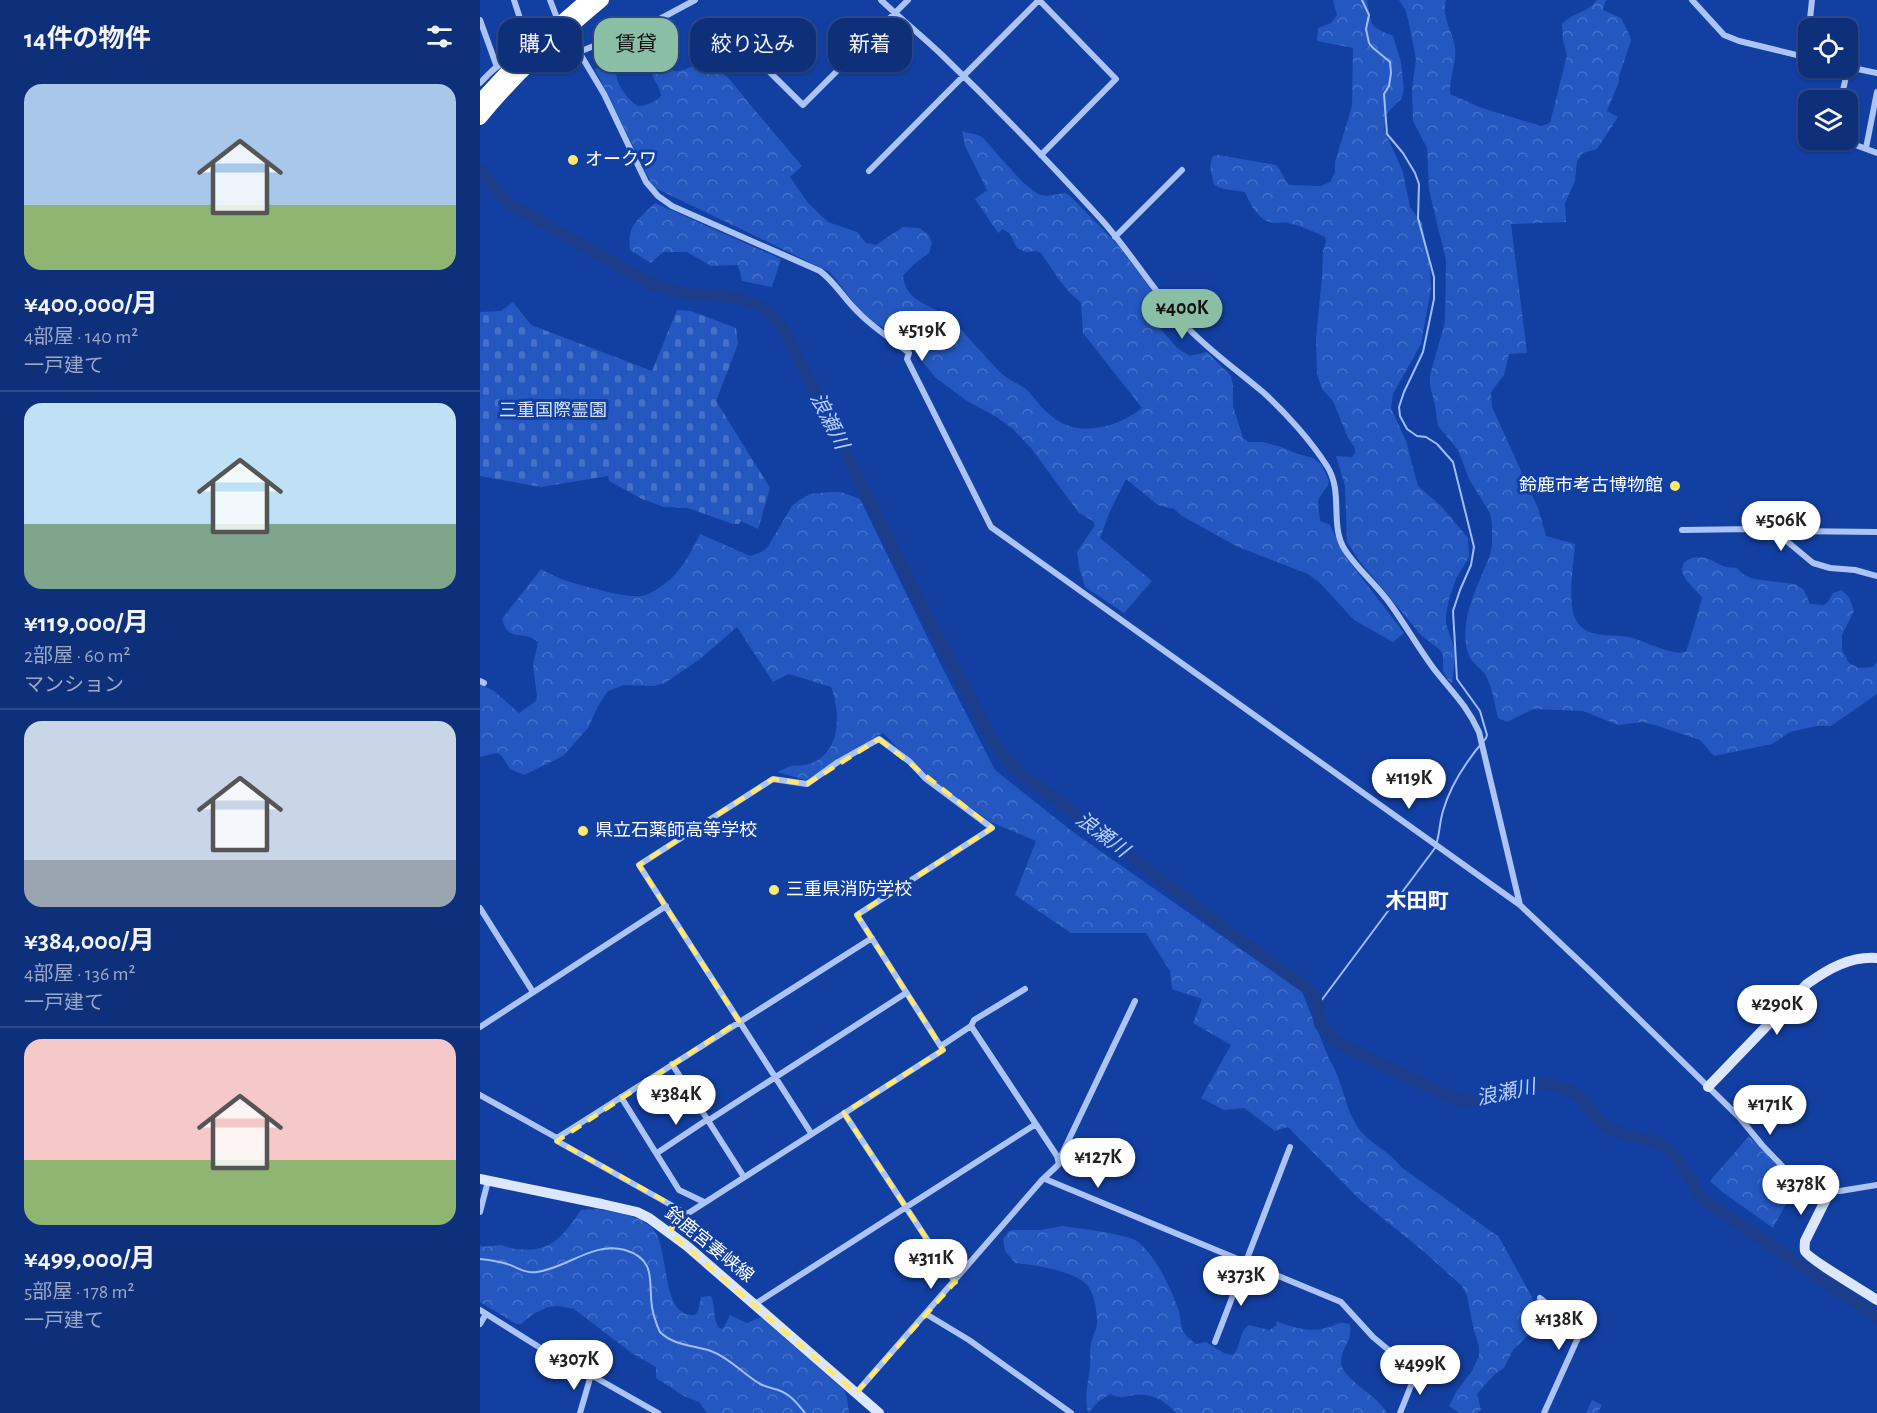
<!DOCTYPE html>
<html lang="ja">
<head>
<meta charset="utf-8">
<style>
	:root { --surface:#0e2f7a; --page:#17377f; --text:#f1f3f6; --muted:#9ba9c7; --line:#2e4a8b; --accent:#8abfa5 }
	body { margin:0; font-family:"Alegreya Sans","Noto Sans JP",sans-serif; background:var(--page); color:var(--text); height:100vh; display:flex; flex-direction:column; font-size:22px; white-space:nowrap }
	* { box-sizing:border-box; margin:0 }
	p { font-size:20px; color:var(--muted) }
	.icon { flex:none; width:33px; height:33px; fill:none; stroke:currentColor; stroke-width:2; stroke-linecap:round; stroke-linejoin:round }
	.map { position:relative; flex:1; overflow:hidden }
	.sheet { display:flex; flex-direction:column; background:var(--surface); width:480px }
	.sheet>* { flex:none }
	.hud { position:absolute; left:18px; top:18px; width:570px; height:54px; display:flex; gap:12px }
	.buttons { position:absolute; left:1318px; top:18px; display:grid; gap:12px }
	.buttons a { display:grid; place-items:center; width:60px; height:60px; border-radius:12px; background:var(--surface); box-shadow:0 2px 4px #0004,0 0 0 2px var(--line); font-size:30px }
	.price { position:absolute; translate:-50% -51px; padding:0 14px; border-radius:21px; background:#fff; color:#222; font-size:20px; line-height:39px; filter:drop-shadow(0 2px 3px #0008) }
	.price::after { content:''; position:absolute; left:50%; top:36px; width:18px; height:14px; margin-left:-9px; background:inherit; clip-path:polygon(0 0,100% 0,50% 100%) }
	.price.selected { background:var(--accent); color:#111 }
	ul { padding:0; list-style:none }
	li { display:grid; align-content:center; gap:12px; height:318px; padding:0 24px }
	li+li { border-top:2px solid var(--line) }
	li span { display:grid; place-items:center; height:186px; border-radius:18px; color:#555 }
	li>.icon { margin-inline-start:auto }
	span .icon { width:108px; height:108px; fill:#fffc; stroke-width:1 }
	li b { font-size:26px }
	h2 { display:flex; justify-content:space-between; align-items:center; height:72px; padding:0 24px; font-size:26px }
	.tag { padding:0 21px; border-radius:18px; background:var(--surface); box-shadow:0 2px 4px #0004,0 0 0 2px var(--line); font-size:21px; line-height:54px }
	.tag.selected { background:var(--accent); color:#111 }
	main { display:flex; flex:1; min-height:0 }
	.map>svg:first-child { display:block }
	.forest { fill:url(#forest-crowns) }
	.cemetery { fill:url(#cemetery-stones) }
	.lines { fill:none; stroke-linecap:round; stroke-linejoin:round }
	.stream { stroke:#9ebdf8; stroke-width:2 }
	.river { stroke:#1c3e8a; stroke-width:12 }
	.street { stroke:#acc4f5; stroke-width:6 }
	.secondary { stroke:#dce7fe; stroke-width:10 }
	.highway { stroke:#fff; stroke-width:14 }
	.marked { fill:none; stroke:#ffe770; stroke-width:4.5; stroke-dasharray:12 8; stroke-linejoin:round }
	.poi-dot { fill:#ffe770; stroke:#123fa2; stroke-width:2 }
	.labels { text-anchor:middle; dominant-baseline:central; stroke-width:6; stroke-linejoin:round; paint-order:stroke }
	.poi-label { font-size:18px; fill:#fff; stroke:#123fa2; text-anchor:start }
	.park-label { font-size:18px; fill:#d5e2fe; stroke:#123fa2 }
	.street-label { font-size:18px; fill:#fff; stroke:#123fa2 }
	.water-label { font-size:20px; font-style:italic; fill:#b9cffb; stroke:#123fa2 }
	.quarter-label { font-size:21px; font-weight:bold; fill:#fff; stroke:#123fa2 }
</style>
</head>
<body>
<main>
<section class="sheet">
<h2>14件の物件<svg class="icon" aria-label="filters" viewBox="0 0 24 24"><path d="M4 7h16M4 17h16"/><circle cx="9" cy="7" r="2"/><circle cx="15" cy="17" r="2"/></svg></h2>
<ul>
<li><span style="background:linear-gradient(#a9c7e8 65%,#8fb573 0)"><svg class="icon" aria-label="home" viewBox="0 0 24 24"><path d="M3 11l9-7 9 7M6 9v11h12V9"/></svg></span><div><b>¥400,000/月</b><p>4部屋 · 140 m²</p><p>一戸建て</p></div></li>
<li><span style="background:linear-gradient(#bfe0f5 65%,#7fa58c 0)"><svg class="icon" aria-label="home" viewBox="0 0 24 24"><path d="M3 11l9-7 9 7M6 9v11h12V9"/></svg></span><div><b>¥119,000/月</b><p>2部屋 · 60 m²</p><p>マンション</p></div></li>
<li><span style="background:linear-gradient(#c9d6e8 75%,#9aa5b1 0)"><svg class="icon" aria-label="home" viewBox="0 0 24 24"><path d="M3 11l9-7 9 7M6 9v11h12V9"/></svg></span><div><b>¥384,000/月</b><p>4部屋 · 136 m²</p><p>一戸建て</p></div></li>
<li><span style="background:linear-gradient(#f6c9c9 65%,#8fb573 0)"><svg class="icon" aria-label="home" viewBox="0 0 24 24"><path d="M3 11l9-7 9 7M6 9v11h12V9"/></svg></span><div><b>¥499,000/月</b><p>5部屋 · 178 m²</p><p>一戸建て</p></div></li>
</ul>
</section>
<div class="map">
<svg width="1397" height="1413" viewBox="0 0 1397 1413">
	<defs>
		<pattern id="forest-crowns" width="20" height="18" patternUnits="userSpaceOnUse" patternTransform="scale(1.5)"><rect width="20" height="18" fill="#2458c0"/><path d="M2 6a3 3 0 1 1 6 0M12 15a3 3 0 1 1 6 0" fill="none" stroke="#4571c9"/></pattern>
		<pattern id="cemetery-stones" width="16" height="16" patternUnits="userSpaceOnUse" patternTransform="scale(1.5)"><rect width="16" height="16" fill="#2458c0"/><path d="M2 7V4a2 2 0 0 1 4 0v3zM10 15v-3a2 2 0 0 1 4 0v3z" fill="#4571c9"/></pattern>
	</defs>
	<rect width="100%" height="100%" fill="#123fa2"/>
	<path class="forest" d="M 853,0 L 887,0 C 892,27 888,25 913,36 L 921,62 L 924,90 L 921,99 L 906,114 L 904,129 L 923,172 L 930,207 L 942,223 L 950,268 L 951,289 L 941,344 L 913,394 L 911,408 L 926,441 L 938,486 L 962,507 L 988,538 L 989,557 L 976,579 L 969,599 L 966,614 L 966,624 L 976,653 L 972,683 L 968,680 L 963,671 L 963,655 L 960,650 L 940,634 L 878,559 L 867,542 L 865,486 L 856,456 L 872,457 L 875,453 L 875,448 L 868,438 L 853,401 L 842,389 L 837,374 L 836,338 L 842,277 L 843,251 L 846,242 L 845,237 C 833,231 821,226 808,223 C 803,222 798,223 794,223 C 777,220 771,205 765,192 L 744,189 L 734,185 C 732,176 728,165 733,156 L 738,155 L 796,165 C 802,171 803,179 809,185 L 841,186 L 850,182 L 855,172 L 855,162 L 872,106 L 873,48 L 837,41 L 838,28 L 851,23 L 857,15 Z
		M 919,0 L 966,0 C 961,17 972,30 975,47 C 977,63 969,78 970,94 L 1002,108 L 1061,126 L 1070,123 L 1087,55 L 1083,40 L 1082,24 C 1093,12 1108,13 1117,0 L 1126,0 L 1123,10 L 1141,18 L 1150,36 L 1151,41 L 1139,76 L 1139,82 L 1127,111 L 1138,117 L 1117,149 L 1103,153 L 1097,161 L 1095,181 L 1085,203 L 1086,222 L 1031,224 L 1047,353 L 1029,354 L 1024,375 L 1011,392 L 1012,407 L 1058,508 L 1066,536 L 1095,544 C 1094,565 1086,604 1097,622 C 1108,640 1136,633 1153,638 C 1163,641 1198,658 1206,651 C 1208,649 1220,605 1222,598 C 1217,590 1208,585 1204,576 C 1197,561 1212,555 1225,558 C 1232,559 1237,564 1243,566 C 1247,568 1252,567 1257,568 L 1264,575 L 1274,579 L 1315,584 L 1324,590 L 1330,604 L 1344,605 L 1348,602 L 1353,593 L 1362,590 L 1369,597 L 1374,611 L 1362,635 L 1362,650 L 1369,663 L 1379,668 L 1393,667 L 1397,662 L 1397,694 L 1351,726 L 1336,726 L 1310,732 L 1292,744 L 1234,756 L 1220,740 L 1178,726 L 1163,722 L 1138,725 L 1103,711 L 1053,709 L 1027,722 L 1018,718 C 1015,706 1013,690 1007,678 C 1003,668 991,664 988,653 C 978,620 999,584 1010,555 L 1012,545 L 1012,523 L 1010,513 L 989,479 L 978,450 L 958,426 L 955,405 L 950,386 L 950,375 L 965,322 L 966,260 L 949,190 L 947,148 L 933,121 L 932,89 L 936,59 L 928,19 L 925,9 Z
		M 174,58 L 184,61 C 198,86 211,56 232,66 C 247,73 258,90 268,102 C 286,123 304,145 322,166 L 310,177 L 328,203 L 348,222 L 377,232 L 386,243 L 396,245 L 423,227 L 439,228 L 448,234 L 452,243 L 449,253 L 433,265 L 423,276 C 426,305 455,304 471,320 C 489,337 504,356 521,373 C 529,381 541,384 548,391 C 560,405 571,420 589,426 C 612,434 644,423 662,408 L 603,333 L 601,303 L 590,293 L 580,281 L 561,253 L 557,251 L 546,252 L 537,248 L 530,234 L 523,229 L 518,233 L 495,199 L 507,190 L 485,146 L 482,131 C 490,134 497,133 503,138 C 516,151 545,190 561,195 C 569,197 578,194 585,193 L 589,195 L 638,245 L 685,308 L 671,318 L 697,348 L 710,356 L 727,352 L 751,376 L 753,386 L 753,406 L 763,438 L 768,442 L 783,442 L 801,447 L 818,454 L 833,458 L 841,464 L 849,481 L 848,485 L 839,498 L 838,502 L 840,521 L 850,525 L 865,556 L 924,633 L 913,642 L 874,620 L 840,583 L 828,574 L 758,547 L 702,516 L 694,509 L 678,505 L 646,479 L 630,511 L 620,538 L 672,581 L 644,613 L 605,587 L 599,567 L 597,552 L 615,525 L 613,521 L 599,513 L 551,448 L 532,428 L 515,416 L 487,401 L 456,378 L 426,342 L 384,316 L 350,272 L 173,187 L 115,69 L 133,61 C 137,68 135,77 139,84 C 141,90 153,105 159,106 C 165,106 177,101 181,96 C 181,84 162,70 174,58 Z
		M 175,203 L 301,259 L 292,287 L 262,281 L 258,265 L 231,266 L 207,252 L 183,252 L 171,263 L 150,250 C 147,224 158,220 175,203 Z
		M 350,492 L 361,492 L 380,499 L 458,659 L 515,770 L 593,832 L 822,992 L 849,1059 C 863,1080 864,1108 879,1129 C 890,1144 910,1151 921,1167 L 1019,1237 L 1052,1297 L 1054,1307 L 1048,1335 L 1033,1350 L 1024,1368 L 1015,1374 L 997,1394 L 1001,1410 L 997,1413 L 979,1413 L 969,1406 L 976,1392 L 992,1371 L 999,1356 L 999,1346 L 994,1331 L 987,1296 L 982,1286 L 942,1250 L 880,1200 L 808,1127 L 795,1131 L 764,1108 L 744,1110 L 721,1098 L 751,1045 L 713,1023 L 722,999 L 692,989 L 690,971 L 666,933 L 591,933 L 535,895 L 556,841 L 511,822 L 446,777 L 403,733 L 325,780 L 297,772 C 302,770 306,768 310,766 C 316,765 323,766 329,764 C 361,754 361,713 351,687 L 309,674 L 293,682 L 257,627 L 220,659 L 185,683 L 174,686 L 144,685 L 128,691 L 118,706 L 108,728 L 83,756 L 44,775 L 30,769 L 21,755 L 16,753 L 0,757 L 0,684 L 14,691 L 39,713 L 56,701 L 57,696 L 53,666 L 58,642 C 44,629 29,644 22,619 L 61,569 C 77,579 98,585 117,589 C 131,593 148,597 162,596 C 168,595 174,591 179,588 C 200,574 209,556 220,534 L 270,556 L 279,553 L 287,548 L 312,506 L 321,499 L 330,494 Z
		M 1269,1136 L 1304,1171 L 1319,1180 L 1293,1228 L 1241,1191 L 1230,1181 Z
		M 116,1209 C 136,1213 158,1214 173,1229 C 188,1244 182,1307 206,1314 C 209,1315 212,1315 215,1315 L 218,1311 L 221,1297 L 231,1296 C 236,1307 232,1316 239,1328 L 243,1329 L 250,1315 L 267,1323 L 281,1317 L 364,1390 L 367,1398 L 369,1413 L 227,1413 L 219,1402 L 204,1396 L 176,1378 L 176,1367 L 153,1354 L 94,1309 L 78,1306 L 68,1307 L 53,1314 L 41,1324 L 36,1324 L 0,1302 L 0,1246 C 7,1247 12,1246 19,1245 C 25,1245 31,1249 37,1249 C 72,1253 83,1236 101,1210 Z
		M 582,1226 C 596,1228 649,1234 658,1242 C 676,1256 691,1288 698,1309 C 704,1329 697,1329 716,1344 L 726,1342 L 744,1353 L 753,1355 C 762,1346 758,1332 769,1325 L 789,1330 L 797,1325 L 796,1321 C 812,1327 828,1333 846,1328 C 858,1325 855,1321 869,1324 C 876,1340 855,1352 863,1369 C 873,1386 897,1395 907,1413 L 696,1413 C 685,1400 671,1393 654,1395 C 642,1397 642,1399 630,1394 L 618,1402 L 608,1413 C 604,1395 608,1385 610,1367 C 611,1359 609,1348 612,1340 C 614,1333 617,1329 617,1322 C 617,1311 615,1296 608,1286 C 597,1271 553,1265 535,1263 L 525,1251 L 523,1239 L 529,1231 L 533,1230 L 561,1230 Z
		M 1112,1400 L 1122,1405 L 1118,1413 L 1106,1413 Z"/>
	<path class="cemetery" d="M 33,302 L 51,325 L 172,371 L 197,310 L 211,311 L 256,328 L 258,344 L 236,401 L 290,488 L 278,529 L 261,521 L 259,524 L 253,524 L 208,508 L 184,507 L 162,499 L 129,481 L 128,476 L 61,487 L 0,476 L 0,312 L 21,311 Z"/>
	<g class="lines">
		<path class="stream" d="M 838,1005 L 955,848 C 960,835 959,824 963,811 C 971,783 987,760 1006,738 L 1007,735 L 1000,711 L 977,679 L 973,611 L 980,590 L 991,565 L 994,547 L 973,462 L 957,444 L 946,437 L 937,436 L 927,429 L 920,416 L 919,407 L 924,392 L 943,352 L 954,299 L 954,277 L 938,218 L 939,184 L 935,173 L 923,153 L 907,134 L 904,94 L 909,86 L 911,73 L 910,62 L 892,47 L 889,43 L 886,29 L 889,15 L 882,0
			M 0,1259 C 9,1260 18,1261 27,1264 C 37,1267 46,1274 57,1272 C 87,1268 114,1241 145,1250 C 183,1261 164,1292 175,1319 C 176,1323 178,1328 180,1332 C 194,1346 214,1345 231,1351 C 250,1358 263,1374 280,1384 C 286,1387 292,1388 298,1390 C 310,1394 317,1403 325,1413"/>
		<path class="river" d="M 0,170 L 28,203 L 173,285 C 182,287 191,291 200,292 C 225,296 261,294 282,307 C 291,313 299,323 305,331 L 447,615 L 510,737 L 526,759 L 538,772 L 575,798 L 755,936 L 826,987 L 833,995 L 838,1005 L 840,1024 L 856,1042 L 977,1100 C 988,1101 998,1102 1009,1099 C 1026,1094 1043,1084 1062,1084 C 1073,1083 1091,1089 1100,1097 C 1112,1107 1116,1123 1131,1129 C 1150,1138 1170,1136 1187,1148 C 1200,1158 1212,1183 1221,1197 L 1227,1202 L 1397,1317"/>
		<path class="street" d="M 34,0 L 47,40
			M 70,0 L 77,18
			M 401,0 C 421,19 442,36 462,55 C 516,107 569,162 620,218 C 650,251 673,291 704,324 C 728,350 757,370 784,393 C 806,413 831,441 847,466 C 864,493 849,525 865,550 C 878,570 897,585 911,605 C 926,626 939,649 954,669 C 972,692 986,704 999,732 L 1040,905
			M 559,0 L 636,79 L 561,155
			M 1212,0 L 1244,35 L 1259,41 L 1329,58
			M 0,20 L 17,67
			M 244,27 L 323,105 L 428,0
			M 99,52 L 124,94 L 166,182 L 178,196 L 192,206 L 340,271 C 356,283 364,299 378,312 C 393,328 412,339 429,353 L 427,359 L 511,527 L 1040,905 L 1114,975 L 1259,1117 L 1282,1145 L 1305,1169 L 1322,1179 L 1350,1191 L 1360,1191 L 1397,1185
			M 1326,57 L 1332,0
			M 26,60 L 47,40 L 76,19
			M 51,64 L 69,64 L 176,21 L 215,0
			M 1368,67 L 1397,73
			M 0,83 C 10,73 20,60 36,59
			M 1361,100 L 1368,67
			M 1362,140 L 1397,153
			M 1386,148 L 1397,92
			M 389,171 L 559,0
			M 635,237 L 702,170
			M 1202,530 L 1274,529 L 1290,532 L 1303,538 L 1333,563 L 1350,568 L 1375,570 L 1397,576
			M 1303,538 L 1309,531 L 1397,532
			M 0,681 L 4,683
			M 0,908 L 53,992
			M 0,1027 L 186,906
			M 461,1046 L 491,1026 L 494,1020 L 545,989
			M 192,1064 L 264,1177
			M 0,1095 L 77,1138 L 77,1141 L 207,1214
			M 141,1097 L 199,1190 L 224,1202
			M 364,1113 L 475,1282
			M 229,1120 L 426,993
			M 77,1138 L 392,938
			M 177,1153 L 228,1119
			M 578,1159 L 582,1154 L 655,1001
			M 565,1179 L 861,1302 L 893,1337 L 936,1373 L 920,1413
			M 0,1212 L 8,1181
			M 190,1233 L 194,1222 L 207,1214 L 463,1050 L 377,915 L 512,828 L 445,778 L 430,762 L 399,739 L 358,762 L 327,784 L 293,779 L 159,865 L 331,1133
			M 1060,1298 L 1101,1331 L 1064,1413
			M 275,1304 L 556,1124
			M 0,1310 L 70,1354 L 111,1375 L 178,1413
			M 446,1314 L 489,1340 L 591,1413
			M 0,1324 L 6,1314
			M 735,1342 L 810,1147
			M 376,1393 L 562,1180 L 579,1164 L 577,1156 L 491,1026
			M 100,1413 L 111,1375"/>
		<path class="secondary" d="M 1228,1087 L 1327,984 C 1348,969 1370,956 1397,958
			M 0,1179 L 122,1204 L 157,1212 L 169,1218 L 207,1246 L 399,1413
			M 1350,1191 L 1325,1241 C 1325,1243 1324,1250 1325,1251 C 1327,1258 1387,1293 1397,1300"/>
		<path class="highway" d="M 0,101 L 39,59 L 107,0
			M 0,118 C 36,73 78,37 122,0"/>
	</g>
	<path class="marked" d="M 399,739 L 512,828 L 377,915 L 463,1050 L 364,1113 L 475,1282 L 376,1393 L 190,1233 L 199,1209 L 77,1141 L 259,1021 L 159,865 L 293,779 L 327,784 Z"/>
	<g class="poi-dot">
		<circle cx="93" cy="160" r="6"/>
		<circle cx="1195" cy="486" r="6"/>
		<circle cx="103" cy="831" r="6"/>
		<circle cx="294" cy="890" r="6"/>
	</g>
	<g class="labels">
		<g class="poi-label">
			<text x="105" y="160">オークワ</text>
			<text x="1183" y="486" text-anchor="end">鈴鹿市考古博物館</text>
			<text x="115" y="831">県立石薬師高等学校</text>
			<text x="306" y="890">三重県消防学校</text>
		</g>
		<g class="park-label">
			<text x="73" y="411">三重国際霊園</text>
		</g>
		<g class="street-label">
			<text transform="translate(229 1245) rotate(39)">鈴鹿宮妻峡線</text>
		</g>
		<g class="water-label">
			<text transform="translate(349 421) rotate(63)">浪瀬川</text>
			<text transform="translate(622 835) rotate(37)">浪瀬川</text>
			<text transform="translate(1026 1093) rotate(-12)">浪瀬川</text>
		</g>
		<g class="quarter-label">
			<text x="937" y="901">木田町</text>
		</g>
	</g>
</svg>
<div class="buttons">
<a><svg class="icon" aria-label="locate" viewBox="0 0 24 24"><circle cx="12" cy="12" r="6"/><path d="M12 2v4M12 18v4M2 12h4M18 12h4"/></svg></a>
<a><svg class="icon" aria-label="layers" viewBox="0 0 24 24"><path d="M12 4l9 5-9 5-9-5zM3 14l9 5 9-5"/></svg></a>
</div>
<b class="price selected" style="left:702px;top:340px">¥400K</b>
<b class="price" style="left:442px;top:362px">¥519K</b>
<b class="price" style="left:1301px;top:552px">¥506K</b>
<b class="price" style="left:929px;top:810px">¥119K</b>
<b class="price" style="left:1297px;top:1036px">¥290K</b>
<b class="price" style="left:196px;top:1126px">¥384K</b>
<b class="price" style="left:1290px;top:1136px">¥171K</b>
<b class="price" style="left:618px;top:1189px">¥127K</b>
<b class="price" style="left:1321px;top:1216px">¥378K</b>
<b class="price" style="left:451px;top:1290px">¥311K</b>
<b class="price" style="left:761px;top:1307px">¥373K</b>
<b class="price" style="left:1079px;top:1351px">¥138K</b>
<b class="price" style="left:94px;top:1391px">¥307K</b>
<b class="price" style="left:940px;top:1396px">¥499K</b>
<div class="hud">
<a class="tag">購入</a>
<a class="tag selected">賃貸</a>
<a class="tag">絞り込み</a>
<a class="tag">新着</a>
</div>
</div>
</main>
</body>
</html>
